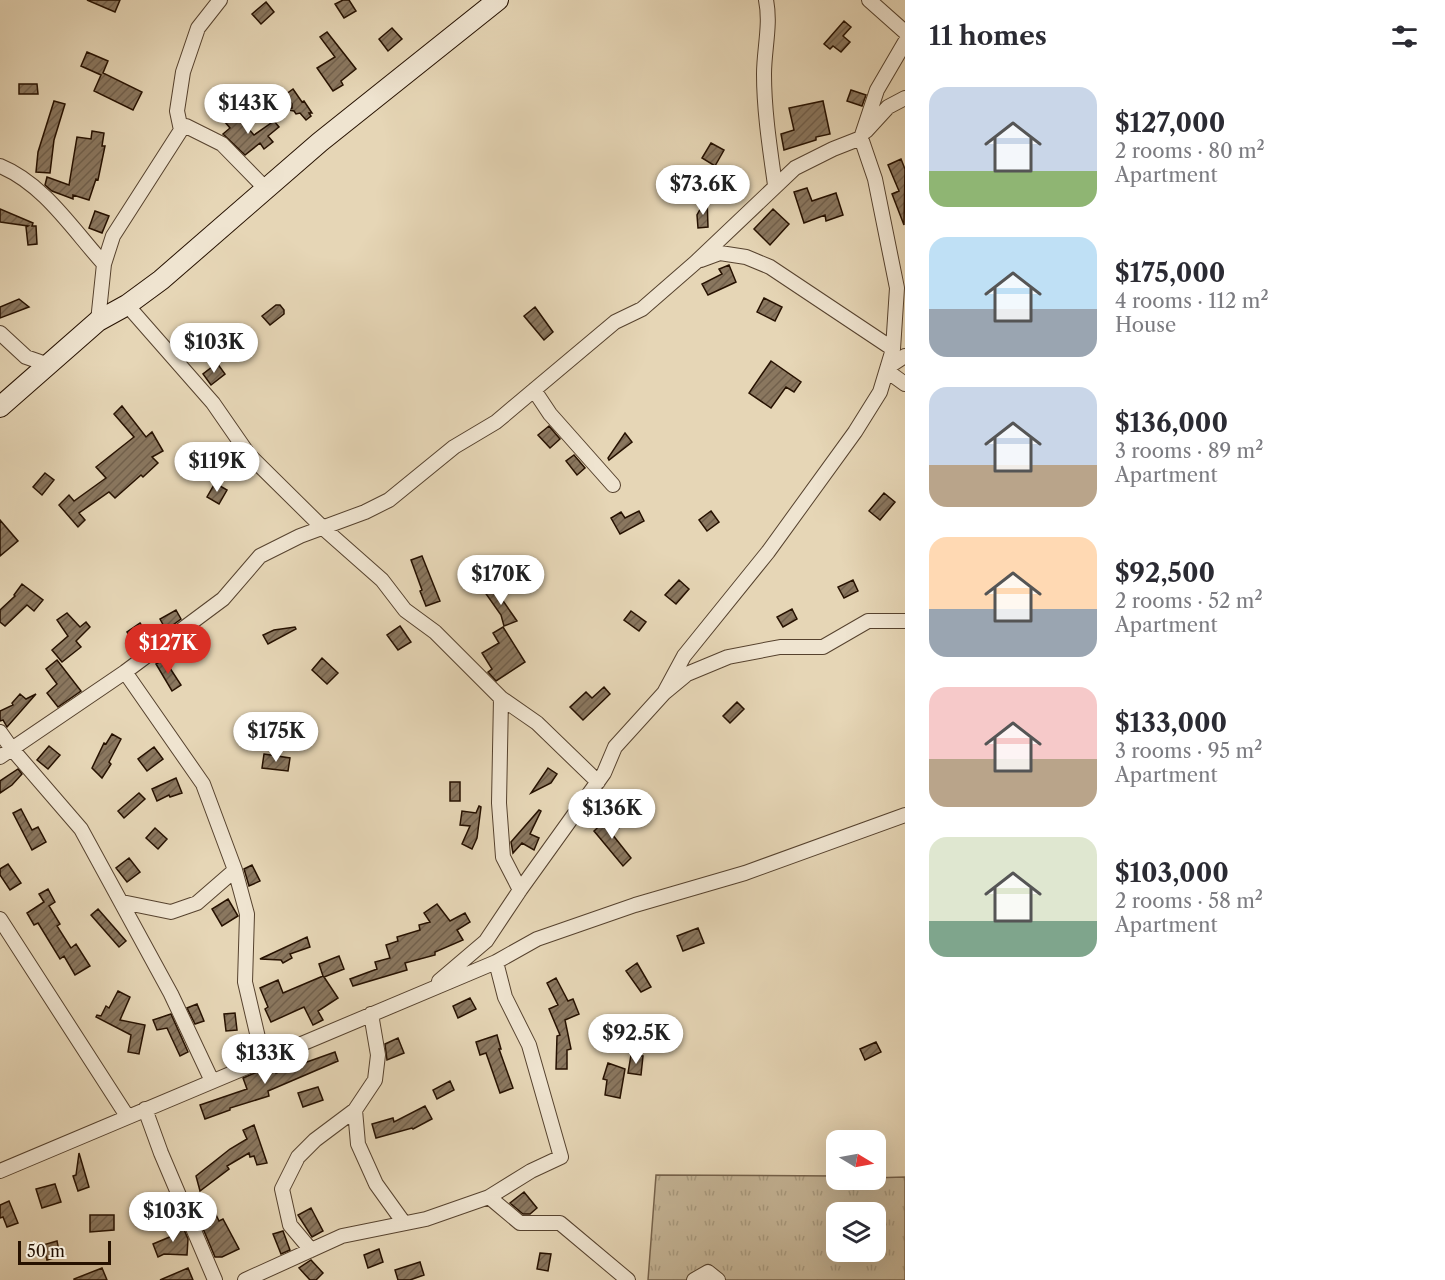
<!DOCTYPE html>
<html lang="en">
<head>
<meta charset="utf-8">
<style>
	:root { --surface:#fff; --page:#f7f7f7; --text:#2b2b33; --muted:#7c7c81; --accent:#d93025 }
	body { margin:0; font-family:"Libre Caslon Text",serif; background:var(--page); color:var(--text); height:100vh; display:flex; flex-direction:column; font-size:22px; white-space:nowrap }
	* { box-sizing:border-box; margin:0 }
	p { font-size:20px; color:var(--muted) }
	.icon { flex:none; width:33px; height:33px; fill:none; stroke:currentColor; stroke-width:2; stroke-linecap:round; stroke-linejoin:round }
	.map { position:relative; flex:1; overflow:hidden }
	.sheet { display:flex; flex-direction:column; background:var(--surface); width:540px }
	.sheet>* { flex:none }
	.needle { width:39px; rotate:100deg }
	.tools { position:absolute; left:826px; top:1130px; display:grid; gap:12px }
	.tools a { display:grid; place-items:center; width:60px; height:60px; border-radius:12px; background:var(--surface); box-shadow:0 6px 24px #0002; font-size:30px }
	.scale { position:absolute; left:18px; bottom:15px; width:93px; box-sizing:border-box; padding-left:6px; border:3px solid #261100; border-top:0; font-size:16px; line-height:21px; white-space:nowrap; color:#261100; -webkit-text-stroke:4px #efe4d0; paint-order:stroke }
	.price { position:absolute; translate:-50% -51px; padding:0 14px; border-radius:21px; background:#fff; color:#222; font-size:20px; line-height:39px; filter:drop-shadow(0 2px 3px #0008) }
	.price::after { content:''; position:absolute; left:50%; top:36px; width:18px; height:14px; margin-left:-9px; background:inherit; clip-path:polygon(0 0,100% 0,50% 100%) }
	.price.current { background:var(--accent); color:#fff }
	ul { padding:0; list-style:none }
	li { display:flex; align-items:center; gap:18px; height:150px; padding:0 24px }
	li span { display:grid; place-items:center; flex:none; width:168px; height:120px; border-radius:18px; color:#555 }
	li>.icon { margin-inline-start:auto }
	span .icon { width:72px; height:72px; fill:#fffc; stroke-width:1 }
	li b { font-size:26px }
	h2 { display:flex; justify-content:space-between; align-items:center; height:72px; padding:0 24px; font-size:26px }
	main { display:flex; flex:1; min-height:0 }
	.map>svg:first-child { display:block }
	.grass { fill:url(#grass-tufts); stroke:#76634c; stroke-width:1.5; fill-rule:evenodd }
	.building { fill:url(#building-hatch); stroke:#261100; stroke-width:1.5 }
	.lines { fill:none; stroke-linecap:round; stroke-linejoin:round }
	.street-casing { stroke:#56422e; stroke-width:16 }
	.secondary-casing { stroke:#261100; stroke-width:22 }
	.street { stroke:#efe4d0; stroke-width:14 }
	.secondary { stroke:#efe4d0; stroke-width:20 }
</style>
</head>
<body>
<main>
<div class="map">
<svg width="905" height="1280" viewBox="0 0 905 1280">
	<defs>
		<pattern id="grass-tufts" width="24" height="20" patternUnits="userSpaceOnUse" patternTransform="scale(1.5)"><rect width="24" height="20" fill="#c5b597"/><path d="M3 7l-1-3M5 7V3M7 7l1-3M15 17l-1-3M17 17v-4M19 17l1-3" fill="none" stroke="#a99b80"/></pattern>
		<pattern id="building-hatch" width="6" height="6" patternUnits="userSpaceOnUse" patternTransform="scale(1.5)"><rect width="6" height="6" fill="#8a775f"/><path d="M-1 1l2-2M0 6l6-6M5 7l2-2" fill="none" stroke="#71604c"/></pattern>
	</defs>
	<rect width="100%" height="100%" fill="#e6d6b6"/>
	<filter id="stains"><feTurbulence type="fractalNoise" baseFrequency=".00333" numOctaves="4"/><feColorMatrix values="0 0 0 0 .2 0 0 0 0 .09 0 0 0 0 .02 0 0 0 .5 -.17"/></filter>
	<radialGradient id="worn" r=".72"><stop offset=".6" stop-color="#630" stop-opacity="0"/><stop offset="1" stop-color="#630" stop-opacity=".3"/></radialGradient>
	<path class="grass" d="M 656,1175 L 837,1176 L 837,1179 L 905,1177 L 905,1280 L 648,1280 ZM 837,1212 L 876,1212 L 876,1251 L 837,1251 Z"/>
	<path class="building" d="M 87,0 L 120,0 L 115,12 Z
		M 343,0 L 349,0 L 356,11 L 344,18 L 335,4 Z
		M 266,2 L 274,12 L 261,24 L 252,14 Z
		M 844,21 L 851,27 L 843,36 L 850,42 L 841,52 L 833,46 L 830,49 L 824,44 Z
		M 392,28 L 402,39 L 388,51 L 379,39 Z
		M 327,32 L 356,69 L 341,81 L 343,85 L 333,91 L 317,68 L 335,57 L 320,37 Z
		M 87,52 L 108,61 L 103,73 L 142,92 L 133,110 L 94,91 L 101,75 L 81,66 Z
		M 19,84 L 37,84 L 38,94 L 19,94 Z
		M 293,89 L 302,102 L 304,101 L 312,113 L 309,113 L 311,116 L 306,120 L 300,113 L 296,114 L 294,111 L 288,110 L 292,108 L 292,104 L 285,95 Z
		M 851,90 L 866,95 L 862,106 L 847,101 Z
		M 54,101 L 65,104 L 54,140 L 50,173 L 36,172 L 38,152 Z
		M 823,101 L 830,134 L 816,137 L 816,140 L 784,150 L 781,134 L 794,130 L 789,108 Z
		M 235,114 L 254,135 L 274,121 L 279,127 L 268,136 L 273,142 L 264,149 L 260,143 L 245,155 L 223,134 L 230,128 L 225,122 Z
		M 92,131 L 104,133 L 102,146 L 105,146 L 98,180 L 96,179 L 89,200 L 73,195 L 73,199 L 52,191 L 45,185 L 47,177 L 69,185 L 77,137 L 91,139 Z
		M 711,143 L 724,150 L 715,166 L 702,158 Z
		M 901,159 L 905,169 L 904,225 L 892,194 L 899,191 L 888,165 Z
		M 807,188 L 812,201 L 836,193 L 843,215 L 826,221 L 825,215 L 804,223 L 794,192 Z
		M 707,197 L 708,227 L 698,228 L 697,215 Z
		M 0,209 L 33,223 L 32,226 L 36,226 L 37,244 L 28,245 L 26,227 L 28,226 L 0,222 Z
		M 773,209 L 789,224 L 770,245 L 754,229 Z
		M 95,211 L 109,216 L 102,233 L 89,228 Z
		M 729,265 L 736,282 L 708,295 L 702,284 L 722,274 L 719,269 Z
		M 764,298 L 782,307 L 775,321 L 757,312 Z
		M 19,299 L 29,307 L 0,318 L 0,307 Z
		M 276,305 L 280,305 L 284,310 L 284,314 L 270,325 L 262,316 Z
		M 535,307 L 553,332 L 544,340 L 524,316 Z
		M 771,361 L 801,382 L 794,392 L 786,387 L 771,408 L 749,393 Z
		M 217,363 L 225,374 L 211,385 L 203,374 Z
		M 122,406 L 146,437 L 152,432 L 163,451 L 152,457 L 158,463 L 143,477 L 141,475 L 115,498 L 109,492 L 79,513 L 85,520 L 78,527 L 59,505 L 69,495 L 74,501 L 106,478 L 96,467 L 134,437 L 114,414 Z
		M 549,426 L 560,439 L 550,448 L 538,435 Z
		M 625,433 L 632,442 L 609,460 L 608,458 Z
		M 574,455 L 585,468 L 577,475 L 566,461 Z
		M 45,473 L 54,480 L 42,495 L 33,487 Z
		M 215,483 L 227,490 L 219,504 L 207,497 Z
		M 884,493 L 895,502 L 880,520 L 869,511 Z
		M 639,511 L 644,521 L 620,534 L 611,518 L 621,512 L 625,518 Z
		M 711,511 L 719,522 L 707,531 L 699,520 Z
		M 0,520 L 18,541 L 0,556 Z
		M 422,556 L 440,601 L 426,606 L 420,591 L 422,590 L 411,560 Z
		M 679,580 L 689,589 L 676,604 L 665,595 Z
		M 853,580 L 858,591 L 844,598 L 838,587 Z
		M 22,584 L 43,600 L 34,611 L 27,605 L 5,626 L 0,622 L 0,610 L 15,596 L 14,595 Z
		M 498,587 L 501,598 L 517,621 L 504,626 L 501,615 L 484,591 Z
		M 792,609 L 797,619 L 783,627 L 777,617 Z
		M 176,610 L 181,619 L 166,630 L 160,619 Z
		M 631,611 L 646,622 L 639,631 L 624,620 Z
		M 67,613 L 80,627 L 86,622 L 90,627 L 76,641 L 81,647 L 62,662 L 52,650 L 68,636 L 57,620 Z
		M 140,623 L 152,641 L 139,650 L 127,632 Z
		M 400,626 L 411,642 L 398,650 L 387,635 Z
		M 295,627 L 296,629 L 268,644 L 263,635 L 274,630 Z
		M 503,627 L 525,662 L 496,681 L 488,672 L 492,669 L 482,653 L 499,643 L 493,633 Z
		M 322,658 L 338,673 L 327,684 L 312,670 Z
		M 164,659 L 181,685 L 172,691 L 156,664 Z
		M 57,660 L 81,691 L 58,707 L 47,693 L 57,684 L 46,669 Z
		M 604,687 L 610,694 L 583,720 L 570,707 L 586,692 L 592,698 Z
		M 20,694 L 26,699 L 36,694 L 7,727 L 3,720 L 0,721 L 0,711 L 13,705 L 12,703 Z
		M 737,702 L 744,709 L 730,723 L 723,716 Z
		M 112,734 L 121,739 L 109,762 L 111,764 L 102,778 L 92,768 L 104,743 L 106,744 Z
		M 49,746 L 60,755 L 48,769 L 37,760 Z
		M 154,747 L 163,759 L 147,771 L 138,759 Z
		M 264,754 L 290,758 L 288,771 L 262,768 Z
		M 548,768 L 557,774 L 551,783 L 531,793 Z
		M 18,769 L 22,774 L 12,785 L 0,793 L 0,781 Z
		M 176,778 L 182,793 L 170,797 L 169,795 L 157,801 L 152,789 Z
		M 450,782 L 460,782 L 460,801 L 450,801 Z
		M 139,793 L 145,799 L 124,818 L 118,811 Z
		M 479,806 L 481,807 L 477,838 L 472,849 L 462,844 L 470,826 L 460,825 L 462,811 L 476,813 Z
		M 21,809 L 32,830 L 38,827 L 46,842 L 32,850 L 13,813 Z
		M 539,810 L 541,811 L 530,834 L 539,838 L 534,850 L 522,843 L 513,853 L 511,842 Z
		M 610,816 L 620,827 L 612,834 L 631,858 L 623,866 L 594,831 Z
		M 155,828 L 167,839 L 158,849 L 146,838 Z
		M 129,858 L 140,872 L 127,882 L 116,868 Z
		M 8,864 L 21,883 L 10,890 L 0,875 L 0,869 Z
		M 252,865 L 260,881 L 249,886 L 244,869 Z
		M 48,889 L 55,902 L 49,906 L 60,924 L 57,926 L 71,948 L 76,944 L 90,966 L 75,975 L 64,956 L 60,959 L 38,923 L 34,925 L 27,913 L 44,902 L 39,894 Z
		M 228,899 L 238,916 L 222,926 L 212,909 Z
		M 437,904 L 450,921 L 465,913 L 470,922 L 457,930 L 463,940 L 435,952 L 435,955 L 405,963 L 407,970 L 353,986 L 350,979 L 377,969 L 375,962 L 390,958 L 386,945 L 398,941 L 397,937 L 420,930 L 419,925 L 430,922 L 424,913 Z
		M 98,909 L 126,941 L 119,947 L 91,915 Z
		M 698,928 L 704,943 L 683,951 L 677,936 Z
		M 307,937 L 310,947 L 290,954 L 292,958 L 283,963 L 281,960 L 260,959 Z
		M 339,956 L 344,969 L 324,977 L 338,998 L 318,1011 L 323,1020 L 313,1025 L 304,1007 L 271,1022 L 265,1009 L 268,1007 L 260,988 L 278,980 L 283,993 L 323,976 L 319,964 Z
		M 637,963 L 651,987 L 641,992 L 626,971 Z
		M 556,978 L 568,1001 L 573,999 L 579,1014 L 565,1020 L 571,1049 L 567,1050 L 567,1069 L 556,1069 L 557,1036 L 560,1035 L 549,1009 L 558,1005 L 547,983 Z
		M 118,991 L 130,997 L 120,1020 L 145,1025 L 139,1054 L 128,1052 L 131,1035 L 96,1017 L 97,1015 L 101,1016 L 106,1006 L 109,1008 Z
		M 470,998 L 476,1009 L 458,1018 L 453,1006 Z
		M 197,1004 L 204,1021 L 195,1024 L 187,1008 Z
		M 235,1013 L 237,1030 L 226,1031 L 224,1014 Z
		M 171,1014 L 188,1052 L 180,1056 L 167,1028 L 157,1030 L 153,1020 Z
		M 497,1035 L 501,1049 L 499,1049 L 513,1088 L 500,1093 L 486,1053 L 480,1055 L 476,1042 Z
		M 398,1038 L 404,1053 L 387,1060 L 385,1044 Z
		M 876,1042 L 881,1052 L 865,1060 L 860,1049 Z
		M 335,1052 L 338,1061 L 268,1091 L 269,1096 L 230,1108 L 230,1110 L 205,1119 L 200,1105 L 247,1089 L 243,1078 L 274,1065 L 276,1073 Z
		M 631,1055 L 643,1056 L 641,1075 L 628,1073 Z
		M 608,1063 L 625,1069 L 620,1098 L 605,1095 L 607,1080 L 603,1079 Z
		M 450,1081 L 454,1090 L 437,1099 L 433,1090 Z
		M 318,1087 L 323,1100 L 303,1107 L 298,1093 Z
		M 425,1106 L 432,1119 L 413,1129 L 412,1128 L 376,1138 L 372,1124 L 393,1118 L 394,1122 Z
		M 254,1125 L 267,1163 L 257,1165 L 254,1156 L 250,1157 L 249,1153 L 227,1166 L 229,1169 L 200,1191 L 196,1176 L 230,1149 L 247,1139 L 243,1130 Z
		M 79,1153 L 89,1187 L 78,1191 L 73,1176 L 76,1175 Z
		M 55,1184 L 61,1202 L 42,1208 L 36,1189 Z
		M 524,1192 L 537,1208 L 530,1214 L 523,1214 L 510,1203 Z
		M 209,1200 L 219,1221 L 223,1219 L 239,1249 L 222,1257 L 215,1257 L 199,1219 L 203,1217 L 198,1206 Z
		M 9,1201 L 18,1223 L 7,1227 L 3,1217 L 0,1218 L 0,1205 Z
		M 311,1208 L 323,1231 L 312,1237 L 298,1215 Z
		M 90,1215 L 114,1215 L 114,1230 L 90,1232 Z
		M 178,1223 L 179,1226 L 182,1225 L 188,1239 L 187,1255 L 164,1254 L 158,1257 L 153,1244 L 172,1236 L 168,1227 Z
		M 283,1231 L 290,1250 L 281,1254 L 273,1234 Z
		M 57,1241 L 60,1256 L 47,1260 L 43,1245 Z
		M 379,1249 L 383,1262 L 368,1268 L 364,1255 Z
		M 540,1253 L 551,1254 L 548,1271 L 537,1269 Z
		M 311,1260 L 323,1273 L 316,1280 L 310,1280 L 299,1268 Z
		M 420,1262 L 424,1275 L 410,1280 L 398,1280 L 395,1270 Z
		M 102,1268 L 107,1280 L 74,1280 L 74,1279 Z
		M 188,1268 L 193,1280 L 160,1280 Z"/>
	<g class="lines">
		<defs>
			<path id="street" d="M 766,0 C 771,24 764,50 764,74 C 764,111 770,149 775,185
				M 869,0 L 905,32
				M 181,130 L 177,111 L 183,72 L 198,28 L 220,0
				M 866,131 L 888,107 L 905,98
				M 0,166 C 44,184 73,230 104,264
				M 701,260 L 720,253 L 746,257 L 770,267 L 893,349
				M 127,305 L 213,403 L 249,455 L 322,527 L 382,580 L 405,610 L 435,632 L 501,698 L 537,723 L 598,782
				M 98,321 L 104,264 L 113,236 L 181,130 L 186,126 L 222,144 L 266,189
				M 0,333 L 26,357 L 49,365
				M 888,367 L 905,356
				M 887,371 L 905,384
				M 534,390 L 550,414 L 613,485
				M 125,672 L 203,784 L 235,870 L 247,914 L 245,982 L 263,1059
				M 664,693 L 684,656 L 768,552 L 855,432 L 880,392 L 893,349 L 897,288 L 875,179 L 861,138 L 877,90 L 905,42
				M 501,698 L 499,803 L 503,857 L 520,890
				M 0,732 L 12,749 L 81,829 L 171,994 L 212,1081
				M 0,757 L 125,672 L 223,599 L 260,556 L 300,536 L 365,512 L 389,500 L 454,447 L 496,422 L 615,322 L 642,309 L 696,262 L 795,168 L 833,149 L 861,138
				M 122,902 L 171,912 L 197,903 L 235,870
				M 0,919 L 127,1116
				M 439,981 L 486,941 L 520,890 L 604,773 L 615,747 L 664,693 L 687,674 L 728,657 L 780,647 L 823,647 L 868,621 L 905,621
				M 371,1014 L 378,1055 L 375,1080 L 355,1110 L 358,1144 L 376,1184 L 404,1223
				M 145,1109 L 161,1153 L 215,1280
				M 0,1171 L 496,962 L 537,939 L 635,905 L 745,873 L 905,815
				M 489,1197 L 520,1223 L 560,1223 L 628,1280
				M 311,1250 L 290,1225 L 282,1189 L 298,1157 L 315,1140 L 355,1110
				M 245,1280 L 342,1236 L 426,1219 L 489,1197 L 531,1171 L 561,1157 L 529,1045 L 505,997 L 496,962
				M 694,1280 L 708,1272 L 718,1280"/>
			<path id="secondary" d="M 0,407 L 98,321 L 127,305 L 161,280 L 320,142 L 498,0"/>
		</defs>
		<use href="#street" class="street-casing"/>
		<use href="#secondary" class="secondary-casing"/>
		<use href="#street" class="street"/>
		<use href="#secondary" class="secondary"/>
	</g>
	<rect width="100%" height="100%" filter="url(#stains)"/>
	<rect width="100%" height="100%" fill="url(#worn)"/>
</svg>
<div class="tools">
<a><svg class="needle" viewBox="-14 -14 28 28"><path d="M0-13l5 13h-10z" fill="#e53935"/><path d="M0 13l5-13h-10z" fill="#7c7c81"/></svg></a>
<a><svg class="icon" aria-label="layers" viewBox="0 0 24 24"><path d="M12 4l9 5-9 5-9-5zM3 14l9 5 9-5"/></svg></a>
</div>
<div class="scale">50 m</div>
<b class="price" style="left:248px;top:135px">$143K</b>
<b class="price" style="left:703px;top:216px">$73.6K</b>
<b class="price" style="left:214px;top:374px">$103K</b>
<b class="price" style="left:217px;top:493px">$119K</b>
<b class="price" style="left:501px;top:606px">$170K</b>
<b class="price current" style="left:168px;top:675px">$127K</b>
<b class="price" style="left:276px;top:763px">$175K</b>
<b class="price" style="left:612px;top:840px">$136K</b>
<b class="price" style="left:636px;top:1065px">$92.5K</b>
<b class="price" style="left:265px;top:1085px">$133K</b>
<b class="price" style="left:173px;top:1243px">$103K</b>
</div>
<section class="sheet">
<h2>11 homes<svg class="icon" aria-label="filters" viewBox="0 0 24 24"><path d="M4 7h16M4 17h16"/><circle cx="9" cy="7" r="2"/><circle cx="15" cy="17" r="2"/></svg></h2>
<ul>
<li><span style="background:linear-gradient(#c9d6e8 70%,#8fb573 0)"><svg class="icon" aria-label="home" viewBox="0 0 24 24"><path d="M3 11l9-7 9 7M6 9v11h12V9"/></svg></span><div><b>$127,000</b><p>2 rooms · 80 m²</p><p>Apartment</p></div></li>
<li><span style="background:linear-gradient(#bfe0f5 60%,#9aa5b1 0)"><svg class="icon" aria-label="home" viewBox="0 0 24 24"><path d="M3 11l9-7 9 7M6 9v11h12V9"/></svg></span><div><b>$175,000</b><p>4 rooms · 112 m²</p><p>House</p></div></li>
<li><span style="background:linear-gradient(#c9d6e8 65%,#b9a48a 0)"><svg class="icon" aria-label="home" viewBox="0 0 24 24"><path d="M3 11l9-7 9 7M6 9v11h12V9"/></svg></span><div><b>$136,000</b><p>3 rooms · 89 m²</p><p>Apartment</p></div></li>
<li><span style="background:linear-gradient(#ffd9b3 60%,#9aa5b1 0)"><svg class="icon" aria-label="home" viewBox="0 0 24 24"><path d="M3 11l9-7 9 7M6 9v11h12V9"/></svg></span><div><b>$92,500</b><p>2 rooms · 52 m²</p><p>Apartment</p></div></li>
<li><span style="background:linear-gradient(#f6c9c9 60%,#b9a48a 0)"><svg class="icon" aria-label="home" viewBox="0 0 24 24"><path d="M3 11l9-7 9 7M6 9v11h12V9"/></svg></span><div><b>$133,000</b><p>3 rooms · 95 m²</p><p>Apartment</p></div></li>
<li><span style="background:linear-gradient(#dfe7d0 70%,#7fa58c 0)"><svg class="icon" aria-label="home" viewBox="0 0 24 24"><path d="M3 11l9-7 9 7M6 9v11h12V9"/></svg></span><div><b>$103,000</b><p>2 rooms · 58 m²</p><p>Apartment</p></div></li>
</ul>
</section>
</main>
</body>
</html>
